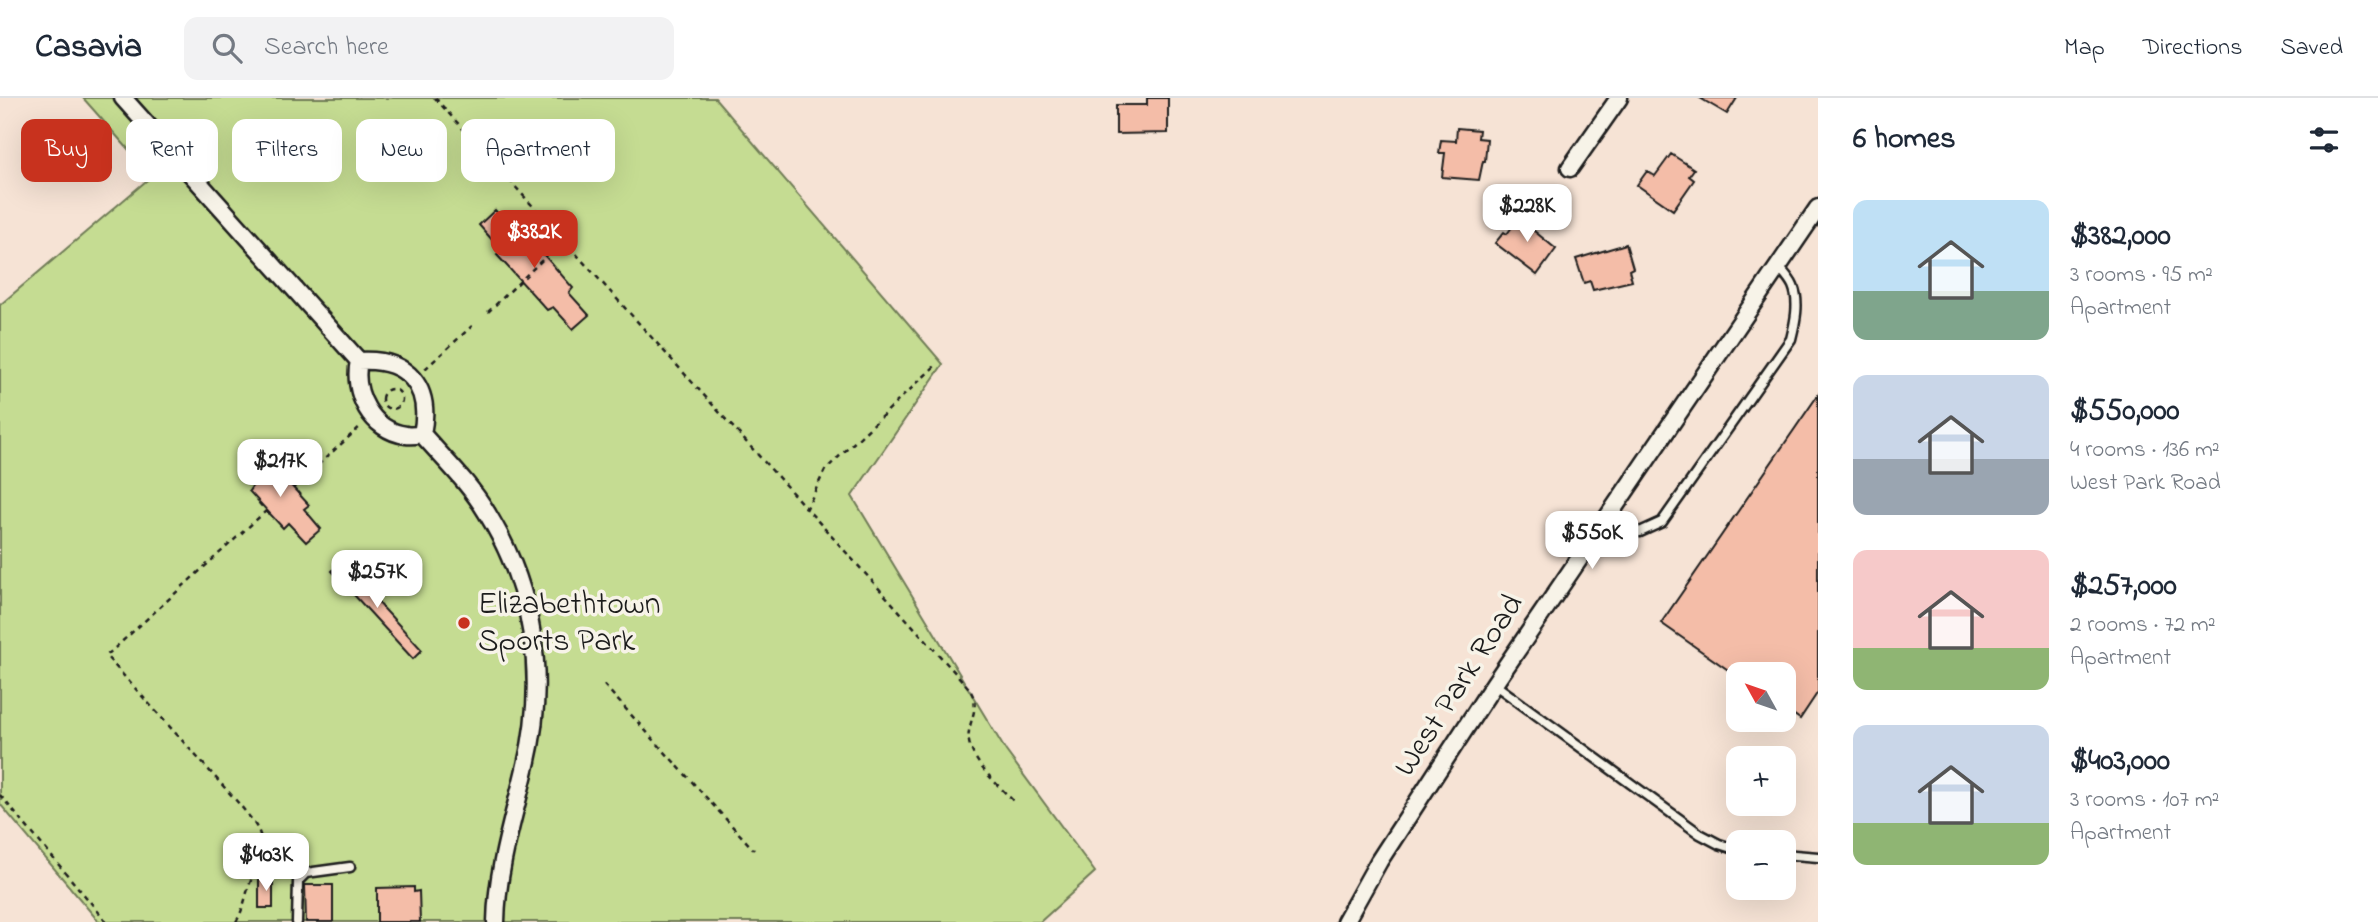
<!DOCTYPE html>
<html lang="en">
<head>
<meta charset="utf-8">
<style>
	:root { --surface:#fff; --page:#f2f2f3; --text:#1f2937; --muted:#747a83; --line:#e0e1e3; --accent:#c8321e }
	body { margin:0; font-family:"Indie Flower",sans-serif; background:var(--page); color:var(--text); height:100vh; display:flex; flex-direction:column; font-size:26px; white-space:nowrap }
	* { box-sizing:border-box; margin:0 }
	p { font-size:23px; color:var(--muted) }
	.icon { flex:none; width:38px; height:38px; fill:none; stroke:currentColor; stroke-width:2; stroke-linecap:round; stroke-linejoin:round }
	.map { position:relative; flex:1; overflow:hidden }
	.details { display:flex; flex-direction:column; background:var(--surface); width:560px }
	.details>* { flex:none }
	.guide { position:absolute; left:21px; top:21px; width:665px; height:63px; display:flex; gap:14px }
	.needle { width:46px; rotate:310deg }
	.tools { position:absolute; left:1726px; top:564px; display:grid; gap:14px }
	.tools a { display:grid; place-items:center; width:70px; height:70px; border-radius:14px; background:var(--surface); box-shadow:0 7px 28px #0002; font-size:35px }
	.price { position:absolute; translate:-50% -60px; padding:0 16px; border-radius:14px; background:#fff; color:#222; font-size:23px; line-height:46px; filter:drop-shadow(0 2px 4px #0008) }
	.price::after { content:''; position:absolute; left:50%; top:42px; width:21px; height:16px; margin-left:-10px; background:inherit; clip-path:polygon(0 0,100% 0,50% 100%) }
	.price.on { background:var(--accent); color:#fff }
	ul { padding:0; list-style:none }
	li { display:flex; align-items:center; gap:21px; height:175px; padding:0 35px }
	li span { display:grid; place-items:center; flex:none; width:196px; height:140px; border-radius:14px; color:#555 }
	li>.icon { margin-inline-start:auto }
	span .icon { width:84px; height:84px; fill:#fffc; stroke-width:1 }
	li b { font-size:30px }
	h2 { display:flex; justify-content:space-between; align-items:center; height:84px; padding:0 35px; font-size:30px }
	.pill { padding:0 24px; border-radius:14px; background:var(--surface); box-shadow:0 7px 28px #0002; font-size:24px; line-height:63px }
	.pill.on { background:var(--accent); color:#fff }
	header { display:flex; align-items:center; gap:42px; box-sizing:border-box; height:98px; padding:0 35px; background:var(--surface); border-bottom:2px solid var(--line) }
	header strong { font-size:33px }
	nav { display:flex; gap:38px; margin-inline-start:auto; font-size:24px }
	.search { width:490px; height:63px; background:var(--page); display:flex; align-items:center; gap:18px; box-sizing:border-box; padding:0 24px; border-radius:14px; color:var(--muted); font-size:26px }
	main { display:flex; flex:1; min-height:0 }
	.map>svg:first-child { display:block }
	.green { fill:#c5dc92; stroke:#707c57; stroke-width:2 }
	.building { fill:#f4bda8; stroke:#1c1c1c; stroke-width:2 }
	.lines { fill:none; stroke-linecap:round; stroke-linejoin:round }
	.service-casing { stroke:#1c1c1c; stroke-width:13 }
	.minor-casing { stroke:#1c1c1c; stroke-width:21 }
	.path { stroke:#1c1c1c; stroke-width:2.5; stroke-dasharray:5 5; stroke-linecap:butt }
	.service { stroke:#f7f3e8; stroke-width:8 }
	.minor { stroke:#f7f3e8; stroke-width:16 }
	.poi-dot { fill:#c8321e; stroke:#f7f3e8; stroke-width:2.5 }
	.labels { text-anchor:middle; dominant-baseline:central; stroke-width:7; stroke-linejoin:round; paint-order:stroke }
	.poi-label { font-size:32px; fill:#1c1c1c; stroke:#f7f3e8; text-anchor:start }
	.street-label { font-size:32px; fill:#1c1c1c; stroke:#f7f3e8 }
</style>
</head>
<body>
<header>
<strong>Casavia</strong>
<div class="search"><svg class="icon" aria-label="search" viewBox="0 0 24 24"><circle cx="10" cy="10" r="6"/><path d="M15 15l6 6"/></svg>Search here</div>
<nav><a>Map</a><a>Directions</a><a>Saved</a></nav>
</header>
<main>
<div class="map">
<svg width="1818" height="824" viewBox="0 0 1818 824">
	<rect width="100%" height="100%" fill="#f6e3d5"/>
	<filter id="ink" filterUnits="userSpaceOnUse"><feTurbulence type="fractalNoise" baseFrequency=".0143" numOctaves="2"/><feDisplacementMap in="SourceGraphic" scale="14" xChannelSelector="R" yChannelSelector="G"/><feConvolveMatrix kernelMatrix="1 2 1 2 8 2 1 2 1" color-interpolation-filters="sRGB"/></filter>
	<g filter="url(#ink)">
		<path class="green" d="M 83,0 L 715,0 L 943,266 L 852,398 L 1006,653 L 1095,774 L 1040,824 L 99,824 L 0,706 L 0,207 L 152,78 Z"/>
		<path class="building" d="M 1147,0 L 1168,0 L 1168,35 L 1116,36 L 1116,7 L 1147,7 Z
			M 1700,0 L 1737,0 L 1727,16 Z
			M 1457,30 L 1479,32 L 1478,40 L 1487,41 L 1485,63 L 1483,63 L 1479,82 L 1442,79 L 1445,55 L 1439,55 L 1441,42 L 1456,43 Z
			M 1671,56 L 1694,71 L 1689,78 L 1694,82 L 1673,112 L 1637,87 L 1647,73 L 1655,78 Z
			M 495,112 L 518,139 L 523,133 L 573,190 L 569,195 L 589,217 L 573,231 L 553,209 L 547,212 L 497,157 L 502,153 L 479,127 Z
			M 1523,114 L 1538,125 L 1533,132 L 1556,151 L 1537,177 L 1495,145 L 1504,134 L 1507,136 Z
			M 1626,146 L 1633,170 L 1629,172 L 1632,183 L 1593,192 L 1590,183 L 1584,185 L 1576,161 Z
			M 1818,297 L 1818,594 L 1800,621 L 1783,609 L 1783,576 L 1734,576 L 1661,525 Z
			M 255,358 L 269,373 L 275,370 L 309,407 L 304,411 L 321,431 L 306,444 L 288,425 L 283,430 L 249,393 L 253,387 L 240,372 Z
			M 341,464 L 422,552 L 413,561 L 332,473 Z
			M 259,780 L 273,780 L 273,810 L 259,810 Z
			M 305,787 L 333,787 L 333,824 L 306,824 Z
			M 414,789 L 414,794 L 419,793 L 420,824 L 377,824 L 377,790 Z"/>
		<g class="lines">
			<defs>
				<path id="service" d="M 1601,427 L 1640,434 L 1662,424 L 1791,241 C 1795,225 1800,204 1793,188 C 1790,181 1783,174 1779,169
					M 1494,586 L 1700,736 L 1719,746 L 1738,752
					M 1783,756 L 1818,759
					M 297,824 L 298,783 L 306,775 L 350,769"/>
				<path id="minor" d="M 123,0 L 359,263 C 408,260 432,289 422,336 C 444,361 470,386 487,415 C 534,491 547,580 526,667 C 514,719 497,769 496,824
					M 1570,70 L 1619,0
					M 359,263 C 352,294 371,333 406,337 C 411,338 417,337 422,336
					M 1345,824 L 1379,763 L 1494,586 L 1818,110"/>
			</defs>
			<use href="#service" class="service-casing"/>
			<use href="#minor" class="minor-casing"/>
			<path class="path" d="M 435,0 L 968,589 C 985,612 963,625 970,648 C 977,670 1001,689 1015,705
				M 488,214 L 563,142
				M 425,271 L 472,228
				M382 301a10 10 0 1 1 20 0a10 10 0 1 1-20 0Z
				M 318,367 L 362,327
				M 285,379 L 301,397
				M 293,389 L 306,377
				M 806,412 L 825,372 L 935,268
				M 266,413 L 273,421
				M 604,587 L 754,752
				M 0,697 L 107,824
				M 236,824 C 243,813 245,800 249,788 C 266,740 269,741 234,700 L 106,558 L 266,413 L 258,404"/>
			<use href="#service" class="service"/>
			<use href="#minor" class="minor"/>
		</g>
	</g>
	<circle class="poi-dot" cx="464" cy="525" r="7"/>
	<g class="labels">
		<g class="poi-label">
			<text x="478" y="507">Elizabethtown<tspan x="478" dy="37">Sports Park</tspan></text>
		</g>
		<g class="street-label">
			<text transform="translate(1460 588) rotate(-57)">West Park Road</text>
		</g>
	</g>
</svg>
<div class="tools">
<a><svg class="needle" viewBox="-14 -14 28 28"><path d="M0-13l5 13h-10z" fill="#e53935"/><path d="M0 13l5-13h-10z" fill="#747a83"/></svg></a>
<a>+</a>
<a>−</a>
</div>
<b class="price" style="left:1527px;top:146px">$228K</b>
<b class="price on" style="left:534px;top:172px">$382K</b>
<b class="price" style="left:280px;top:401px">$217K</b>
<b class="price" style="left:1592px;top:473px">$550K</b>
<b class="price" style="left:377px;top:512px">$257K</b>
<b class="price" style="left:266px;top:795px">$403K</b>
<div class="guide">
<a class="pill on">Buy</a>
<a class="pill">Rent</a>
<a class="pill">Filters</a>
<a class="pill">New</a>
<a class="pill">Apartment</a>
</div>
</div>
<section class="details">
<h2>6 homes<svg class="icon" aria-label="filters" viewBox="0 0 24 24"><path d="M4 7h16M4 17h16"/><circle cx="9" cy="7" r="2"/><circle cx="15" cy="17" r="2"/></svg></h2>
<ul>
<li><span style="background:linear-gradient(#bfe0f5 65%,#7fa58c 0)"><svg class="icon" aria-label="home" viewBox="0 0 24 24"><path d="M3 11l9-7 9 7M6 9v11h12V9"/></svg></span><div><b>$382,000</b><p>3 rooms · 95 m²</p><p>Apartment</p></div></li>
<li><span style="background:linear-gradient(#c9d6e8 60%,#9aa5b1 0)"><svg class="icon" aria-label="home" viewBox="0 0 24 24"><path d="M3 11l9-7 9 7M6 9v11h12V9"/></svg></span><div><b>$550,000</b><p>4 rooms · 136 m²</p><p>West Park Road</p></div></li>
<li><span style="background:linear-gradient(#f6c9c9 70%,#8fb573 0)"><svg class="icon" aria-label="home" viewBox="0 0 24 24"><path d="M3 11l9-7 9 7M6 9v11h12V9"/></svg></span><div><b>$257,000</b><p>2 rooms · 72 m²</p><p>Apartment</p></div></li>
<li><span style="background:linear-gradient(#c9d6e8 70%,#8fb573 0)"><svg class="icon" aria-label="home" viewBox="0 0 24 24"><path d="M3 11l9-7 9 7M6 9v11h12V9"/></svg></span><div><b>$403,000</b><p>3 rooms · 107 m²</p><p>Apartment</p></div></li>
</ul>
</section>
</main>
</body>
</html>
